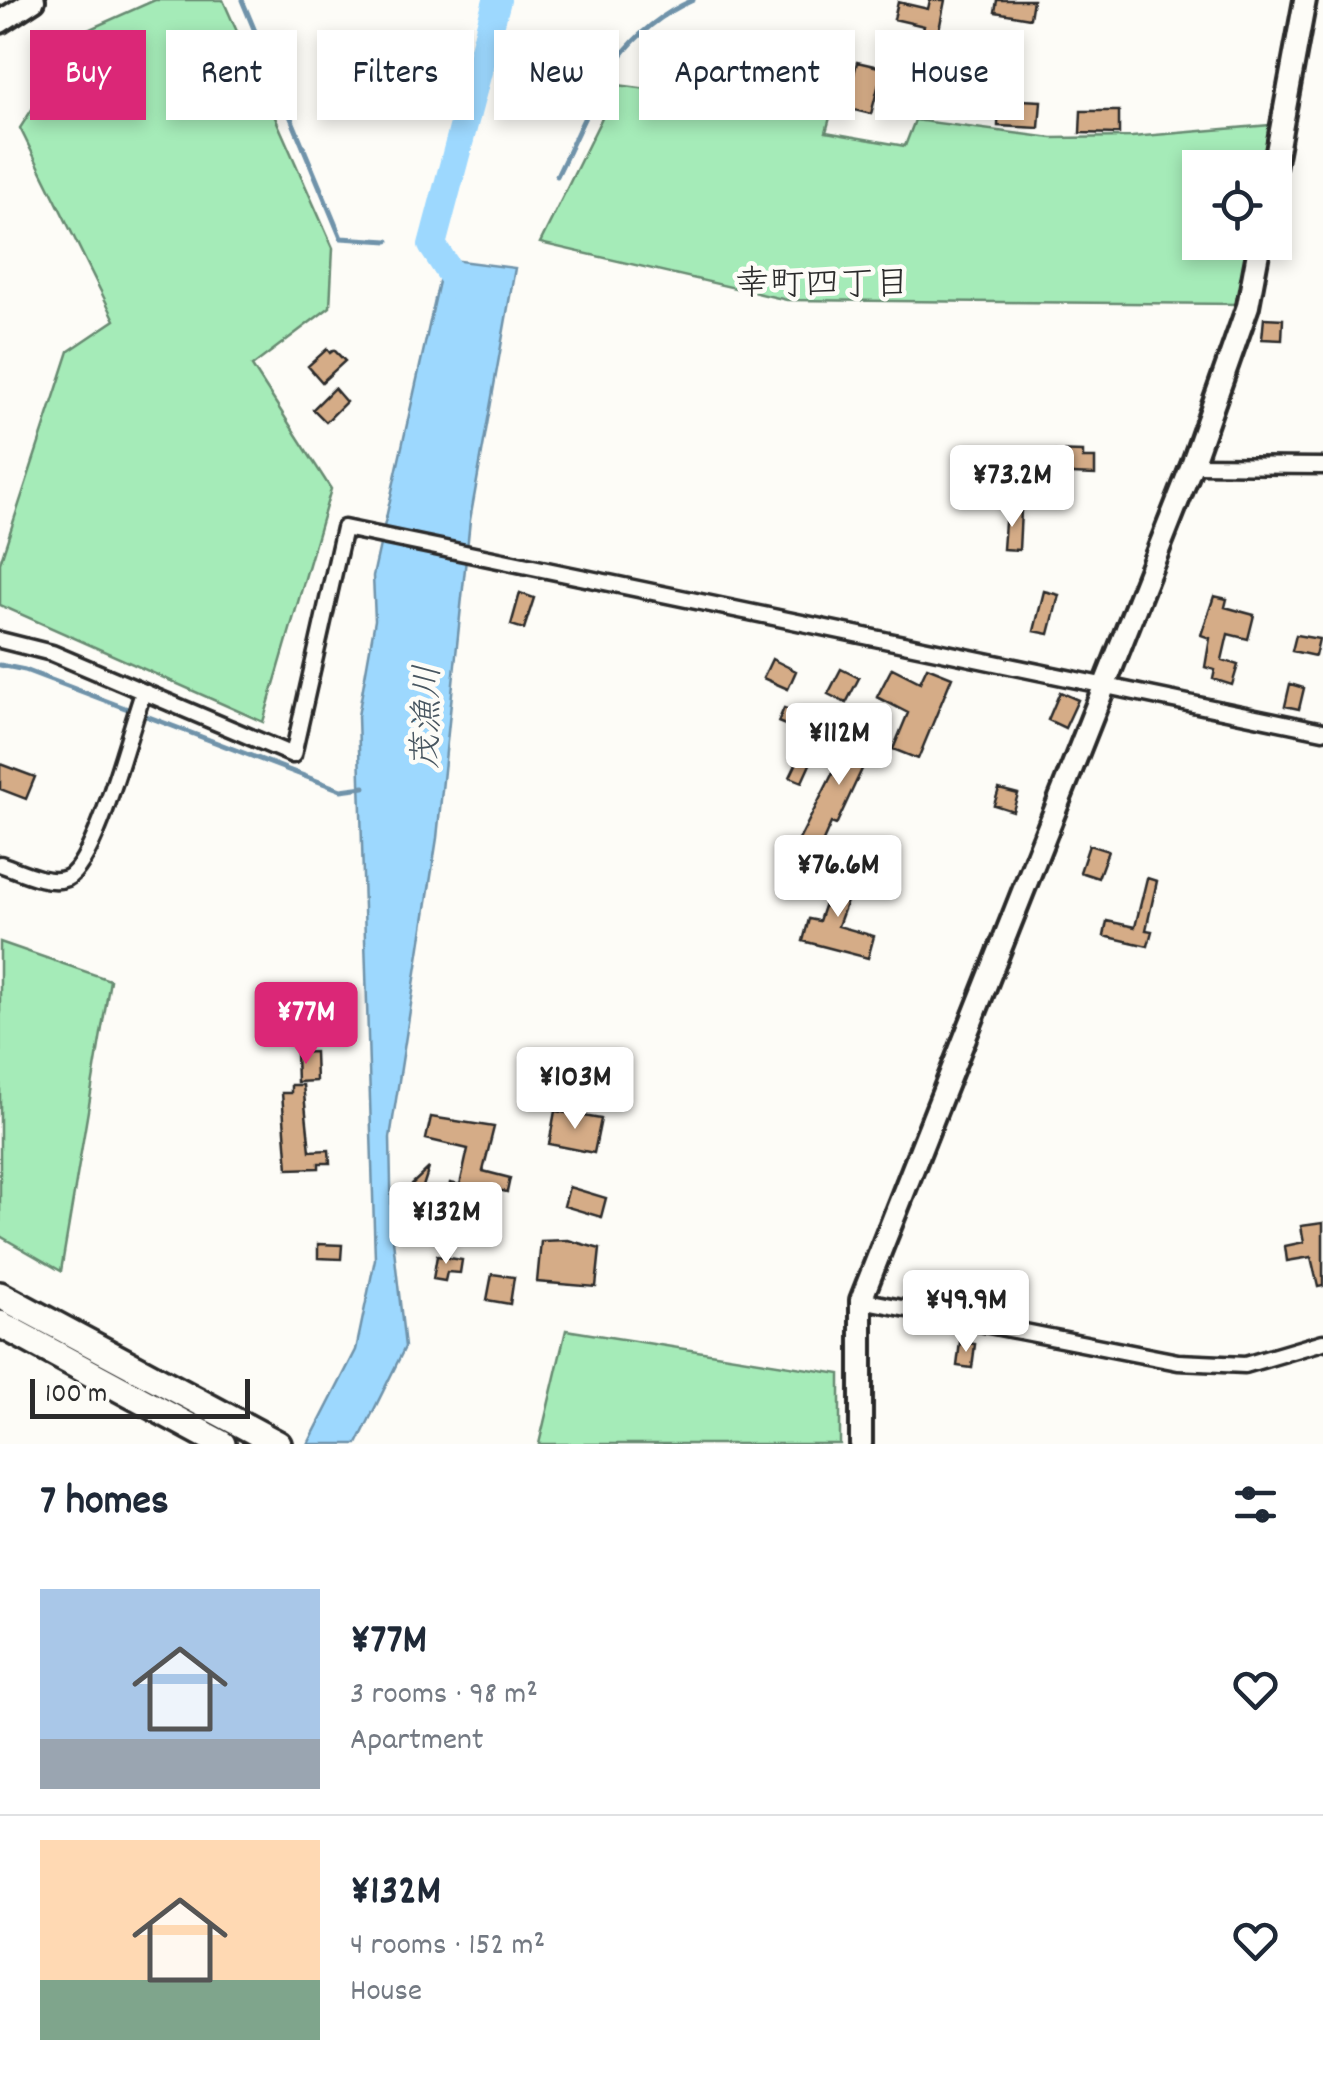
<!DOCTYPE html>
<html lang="en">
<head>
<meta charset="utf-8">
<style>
	:root { --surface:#fff; --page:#f2f2f3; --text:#1f2937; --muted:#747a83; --line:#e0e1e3; --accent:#db2777 }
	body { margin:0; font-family:Dekko,"Klee One",sans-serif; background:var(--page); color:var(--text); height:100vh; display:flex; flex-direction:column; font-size:38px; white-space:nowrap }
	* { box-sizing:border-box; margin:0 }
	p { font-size:32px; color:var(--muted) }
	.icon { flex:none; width:55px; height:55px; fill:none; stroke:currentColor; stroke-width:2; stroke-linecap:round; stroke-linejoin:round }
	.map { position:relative; height:1444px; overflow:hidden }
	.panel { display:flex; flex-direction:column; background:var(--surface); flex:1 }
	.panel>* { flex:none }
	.hud { position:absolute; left:30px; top:30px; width:1265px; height:90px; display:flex; gap:20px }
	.controls { position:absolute; left:1182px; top:150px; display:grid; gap:20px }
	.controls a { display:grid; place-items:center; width:110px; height:110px; border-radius:0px; background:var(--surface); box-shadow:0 5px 15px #0003; font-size:50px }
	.scale { position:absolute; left:30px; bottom:25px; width:220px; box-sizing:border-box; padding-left:10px; border:5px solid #2b2b2b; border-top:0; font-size:28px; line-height:35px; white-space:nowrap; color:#2b2b2b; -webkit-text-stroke:8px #fdfcf7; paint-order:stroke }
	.price { position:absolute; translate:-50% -85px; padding:0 22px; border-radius:10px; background:#fff; color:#222; font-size:32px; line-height:65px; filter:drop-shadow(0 2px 5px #0008) }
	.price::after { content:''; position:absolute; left:50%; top:60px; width:30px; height:22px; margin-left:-15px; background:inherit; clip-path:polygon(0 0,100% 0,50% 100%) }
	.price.selected { background:var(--accent); color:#fff }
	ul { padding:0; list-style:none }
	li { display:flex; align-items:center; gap:30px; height:250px; padding:0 40px }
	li+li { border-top:2px solid var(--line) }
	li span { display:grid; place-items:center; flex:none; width:280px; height:200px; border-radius:0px; color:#555 }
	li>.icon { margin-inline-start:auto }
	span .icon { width:120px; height:120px; fill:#fffc; stroke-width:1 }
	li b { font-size:42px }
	h2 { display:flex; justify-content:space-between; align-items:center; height:120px; padding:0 40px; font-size:42px }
	.pill { padding:0 35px; border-radius:0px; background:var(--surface); box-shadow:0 5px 15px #0003; font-size:35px; line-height:90px }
	.pill.selected { background:var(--accent); color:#fff }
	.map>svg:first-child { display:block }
	.green { fill:#a5ebb8; stroke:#688b72; stroke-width:2.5 }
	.water { fill:#9dd8fe; stroke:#6f93aa; stroke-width:2.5 }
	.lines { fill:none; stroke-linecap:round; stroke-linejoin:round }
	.stream { stroke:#6f93aa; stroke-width:5 }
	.river { stroke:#9dd8fe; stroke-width:28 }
	.building { fill:#d5ac87; stroke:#2b2b2b; stroke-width:2.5 }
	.street-casing { stroke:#2b2b2b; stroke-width:21 }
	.secondary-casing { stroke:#2b2b2b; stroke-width:28 }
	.highway-casing { stroke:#2b2b2b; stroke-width:32 }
	.street { stroke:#fdfcf7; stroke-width:14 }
	.secondary { stroke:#fdfcf7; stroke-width:20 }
	.highway { stroke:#fdfcf7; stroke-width:25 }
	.labels { text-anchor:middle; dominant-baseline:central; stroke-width:9; stroke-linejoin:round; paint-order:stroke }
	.neighbourhood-label { font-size:35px; fill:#2b2b2b; stroke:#fdfcf7 }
	.water-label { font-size:35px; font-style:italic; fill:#485660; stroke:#fdfcf7 }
</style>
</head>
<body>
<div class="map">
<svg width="1323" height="1444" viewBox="0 0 1323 1444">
	<rect width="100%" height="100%" fill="#fdfcf7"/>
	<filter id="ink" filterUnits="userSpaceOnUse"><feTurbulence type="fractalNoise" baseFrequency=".01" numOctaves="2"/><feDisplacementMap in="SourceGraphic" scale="20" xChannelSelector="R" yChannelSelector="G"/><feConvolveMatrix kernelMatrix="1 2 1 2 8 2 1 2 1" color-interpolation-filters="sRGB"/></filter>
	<g filter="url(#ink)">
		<path class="green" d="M 155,0 L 223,0 L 333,248 L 330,307 L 252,366 L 331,489 L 263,722 L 0,605 L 0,563 L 69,351 L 115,320 L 20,128 L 81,33 Z
			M 618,85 L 831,114 L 826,132 L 905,146 L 915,120 L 1052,138 L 1132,137 L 1271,125 L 1264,167 L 1200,168 L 1200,242 L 1251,243 L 1241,304 L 787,300 L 540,243 Z
			M 0,942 L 110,980 L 61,1271 L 0,1236 Z
			M 566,1330 L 840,1374 L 840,1444 L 539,1444 Z"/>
		<path class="water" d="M 444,259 L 515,268 L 470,520 L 437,838 L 390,1138 L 392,1231 L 405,1347 L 357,1444 L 308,1444 L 356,1350 L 375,1259 L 358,716 L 375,620 L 373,576 Z"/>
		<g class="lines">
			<path class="stream" d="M 242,0 L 341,238 L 388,241
				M 557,176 C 594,101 612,36 693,0
				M 0,665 L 25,670 L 341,790 L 364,787"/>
			<path class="river" d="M 463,292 L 432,245 L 497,0"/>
		</g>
		<path class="building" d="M 930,0 L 945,0 L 934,55 L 972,63 L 965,93 L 891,76 L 898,46 L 918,51 L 924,26 L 894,19 L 898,2 L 928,9 Z
			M 997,0 L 1033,0 L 1030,18 L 995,12 Z
			M 857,62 L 883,68 L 871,114 L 846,108 Z
			M 999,99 L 1041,101 L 1039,128 L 998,126 Z
			M 1081,111 L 1119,111 L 1119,134 L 1080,133 Z
			M 1264,318 L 1283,319 L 1282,340 L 1262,339 Z
			M 327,349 L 330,353 L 334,350 L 345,361 L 322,382 L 308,366 Z
			M 334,388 L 346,402 L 326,422 L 313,409 Z
			M 1049,451 L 1083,452 L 1083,458 L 1095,458 L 1095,475 L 1048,473 Z
			M 968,471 L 1007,474 L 1006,493 L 967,490 Z
			M 1006,509 L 1021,510 L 1019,550 L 1003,549 Z
			M 1044,591 L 1059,595 L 1049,634 L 1034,631 Z
			M 520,593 L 534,598 L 524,629 L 511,625 Z
			M 1214,596 L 1227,599 L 1225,607 L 1254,615 L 1248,639 L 1228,634 L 1222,660 L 1238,665 L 1232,685 L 1213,679 L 1215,670 L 1205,667 L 1210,638 L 1201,635 Z
			M 1296,635 L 1319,639 L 1315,656 L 1292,651 Z
			M 772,659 L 796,671 L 788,689 L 763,678 Z
			M 927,667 L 952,677 L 918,759 L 893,749 L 908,713 L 877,697 L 892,668 L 920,682 Z
			M 841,669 L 859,678 L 846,703 L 828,694 Z
			M 1290,684 L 1304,688 L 1299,709 L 1285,706 Z
			M 1060,692 L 1078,700 L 1065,728 L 1048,720 Z
			M 784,708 L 816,720 L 810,735 L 778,722 Z
			M 856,727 L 877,737 L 836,825 L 831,823 L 819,850 L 799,840 Z
			M 805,746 L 816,751 L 802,782 L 790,777 Z
			M 0,764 L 35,777 L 26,799 L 0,789 Z
			M 999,789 L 1018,794 L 1013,811 L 994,805 Z
			M 1089,845 L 1108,851 L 1098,878 L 1080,872 Z
			M 838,865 L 858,871 L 838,926 L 874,936 L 868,958 L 803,941 L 809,919 L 819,921 Z
			M 1147,878 L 1157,881 L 1146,930 L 1152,931 L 1148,946 L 1104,936 L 1107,921 L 1135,927 Z
			M 315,1052 L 316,1081 L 297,1082 L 296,1053 Z
			M 291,1085 L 303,1085 L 310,1151 L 329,1150 L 330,1163 L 319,1163 L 319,1168 L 288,1169 L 282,1093 L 291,1093 Z
			M 555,1111 L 601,1119 L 594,1153 L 549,1144 Z
			M 431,1117 L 494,1127 L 483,1171 L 510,1178 L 507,1192 L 489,1188 L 486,1203 L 448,1194 L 450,1183 L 460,1185 L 468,1149 L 426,1139 Z
			M 429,1168 L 419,1199 L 430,1199 L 431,1212 L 414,1214 L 412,1184 Z
			M 569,1187 L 606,1198 L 601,1217 L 564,1206 Z
			M 1323,1223 L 1323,1286 L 1318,1287 L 1311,1257 L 1287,1261 L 1285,1246 L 1304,1242 L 1301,1226 Z
			M 568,1240 L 600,1249 L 596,1287 L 537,1282 L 541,1241 Z
			M 318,1244 L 342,1245 L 341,1259 L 318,1258 Z
			M 437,1256 L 462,1260 L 460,1273 L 447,1272 L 445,1281 L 433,1279 Z
			M 492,1274 L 514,1277 L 510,1304 L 487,1300 Z
			M 960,1342 L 975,1344 L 972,1368 L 957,1366 Z"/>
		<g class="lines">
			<defs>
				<path id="street" d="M 1192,465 L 1323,466
					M 0,640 L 52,653 L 293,755 L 344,528 L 1323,731
					M 0,864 C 18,870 48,886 67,878 C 96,864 130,728 143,693
					M 861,1300 L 1178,1362 L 1245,1365 L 1323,1342"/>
				<path id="secondary" d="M 0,22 L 34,0
					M 1274,168 L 1305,0
					M 861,1444 L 861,1300 L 1192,465 L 1248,306 L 1260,242"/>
				<path id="highway" d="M 0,1295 L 278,1444
					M 0,1324 L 222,1444"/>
			</defs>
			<use href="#street" class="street-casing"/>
			<use href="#secondary" class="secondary-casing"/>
			<use href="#highway" class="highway-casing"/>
			<use href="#street" class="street"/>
			<use href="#secondary" class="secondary"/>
			<use href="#highway" class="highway"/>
		</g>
	</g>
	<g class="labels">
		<g class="neighbourhood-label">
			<text x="822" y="287">幸町四丁目</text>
		</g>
		<g class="water-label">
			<text transform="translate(430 717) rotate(-89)">茂漁川</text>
		</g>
	</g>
</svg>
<div class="controls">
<a><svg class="icon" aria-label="locate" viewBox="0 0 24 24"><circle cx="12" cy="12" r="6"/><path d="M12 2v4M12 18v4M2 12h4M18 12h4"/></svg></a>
</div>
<div class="scale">100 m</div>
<b class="price" style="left:1012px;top:530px">¥73.2M</b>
<b class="price" style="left:839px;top:788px">¥112M</b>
<b class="price" style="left:838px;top:920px">¥76.6M</b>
<b class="price selected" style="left:306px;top:1067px">¥77M</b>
<b class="price" style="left:575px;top:1132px">¥103M</b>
<b class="price" style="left:446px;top:1267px">¥132M</b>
<b class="price" style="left:966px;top:1355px">¥49.9M</b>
<div class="hud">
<a class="pill selected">Buy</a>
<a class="pill">Rent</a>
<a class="pill">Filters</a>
<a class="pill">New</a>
<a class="pill">Apartment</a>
<a class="pill">House</a>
</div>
</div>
<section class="panel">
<h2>7 homes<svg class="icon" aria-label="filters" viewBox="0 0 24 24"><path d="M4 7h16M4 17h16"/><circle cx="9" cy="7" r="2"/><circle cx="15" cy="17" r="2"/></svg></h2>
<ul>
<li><span style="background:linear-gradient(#a9c7e8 75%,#9aa5b1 0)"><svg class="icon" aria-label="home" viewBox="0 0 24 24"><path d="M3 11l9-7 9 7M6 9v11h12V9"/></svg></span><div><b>¥77M</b><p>3 rooms · 98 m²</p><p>Apartment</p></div><svg class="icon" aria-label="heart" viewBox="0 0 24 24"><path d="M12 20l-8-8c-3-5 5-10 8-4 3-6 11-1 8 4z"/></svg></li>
<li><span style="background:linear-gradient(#ffd9b3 70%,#7fa58c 0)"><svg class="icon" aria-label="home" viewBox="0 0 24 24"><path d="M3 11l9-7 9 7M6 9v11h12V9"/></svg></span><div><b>¥132M</b><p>4 rooms · 152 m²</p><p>House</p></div><svg class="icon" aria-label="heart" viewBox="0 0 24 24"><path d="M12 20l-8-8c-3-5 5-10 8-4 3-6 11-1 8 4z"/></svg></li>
</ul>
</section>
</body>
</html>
